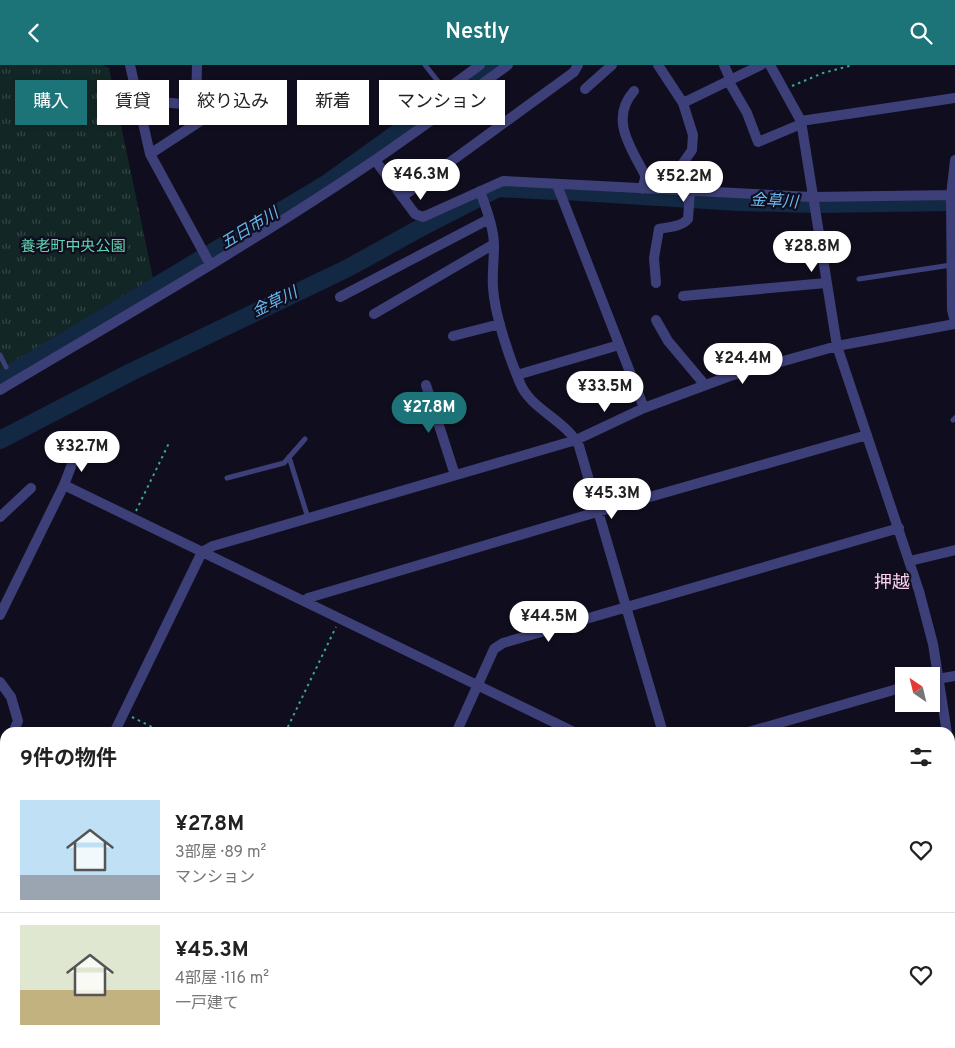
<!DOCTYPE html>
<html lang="ja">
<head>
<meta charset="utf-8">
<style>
	:root { --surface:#fff; --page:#f2f2f2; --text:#222; --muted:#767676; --line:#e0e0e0; --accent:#1c7478 }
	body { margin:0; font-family:Overpass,"Noto Sans JP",sans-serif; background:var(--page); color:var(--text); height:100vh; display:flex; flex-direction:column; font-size:19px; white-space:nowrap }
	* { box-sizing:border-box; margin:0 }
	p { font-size:16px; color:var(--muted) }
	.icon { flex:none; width:28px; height:28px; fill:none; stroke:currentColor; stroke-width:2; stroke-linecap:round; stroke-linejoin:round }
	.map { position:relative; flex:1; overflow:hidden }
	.sheet { position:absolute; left:0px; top:662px; width:955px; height:321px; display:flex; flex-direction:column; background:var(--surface); border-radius:15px 15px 0 0; box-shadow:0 1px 4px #0004 }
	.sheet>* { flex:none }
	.top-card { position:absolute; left:15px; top:15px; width:500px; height:45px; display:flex; gap:10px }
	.needle { width:32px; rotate:325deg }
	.buttons { position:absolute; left:895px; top:602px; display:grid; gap:10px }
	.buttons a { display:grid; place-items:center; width:45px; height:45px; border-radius:0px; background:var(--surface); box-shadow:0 1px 4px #0004; font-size:25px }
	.price { position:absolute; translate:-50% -42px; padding:0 11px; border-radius:18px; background:#fff; color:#222; font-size:16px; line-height:32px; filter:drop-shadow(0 1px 2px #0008) }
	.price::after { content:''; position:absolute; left:50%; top:30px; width:15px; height:11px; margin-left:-8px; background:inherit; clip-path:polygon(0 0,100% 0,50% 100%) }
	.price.current { background:var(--accent); color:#fff }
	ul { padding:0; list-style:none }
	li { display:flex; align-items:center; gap:15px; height:125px; padding:0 20px }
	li+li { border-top:1px solid var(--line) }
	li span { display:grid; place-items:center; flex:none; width:140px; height:100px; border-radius:0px; color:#555 }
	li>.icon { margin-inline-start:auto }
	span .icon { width:60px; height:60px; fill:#fffc; stroke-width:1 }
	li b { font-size:21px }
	h2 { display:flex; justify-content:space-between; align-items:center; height:60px; padding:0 20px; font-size:21px }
	.tag { padding:0 18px; border-radius:0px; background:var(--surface); box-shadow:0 1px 4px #0004; font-size:18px; line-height:45px }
	.tag.current { background:var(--accent); color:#fff }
	header { display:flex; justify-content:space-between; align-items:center; height:65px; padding:0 20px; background:var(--accent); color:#fff; font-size:22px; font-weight:600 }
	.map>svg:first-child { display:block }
	.park { fill:url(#park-tufts) }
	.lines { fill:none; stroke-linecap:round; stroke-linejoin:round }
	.river { stroke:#122843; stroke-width:18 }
	.path { stroke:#38a699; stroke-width:2; stroke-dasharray:2.5 4; stroke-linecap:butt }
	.lane { stroke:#3d3f79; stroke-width:5 }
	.street { stroke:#3d3f79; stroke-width:10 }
	.primary { stroke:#b261f1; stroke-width:12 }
	.labels { text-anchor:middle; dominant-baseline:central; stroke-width:4.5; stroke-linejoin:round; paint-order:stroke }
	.park-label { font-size:15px; fill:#63d3b1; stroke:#100e1e }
	.water-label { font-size:16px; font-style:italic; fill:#67b9f1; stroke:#100e1e }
	.quarter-label { font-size:18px; fill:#fbd1ee; stroke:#100e1e }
</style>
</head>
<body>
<header><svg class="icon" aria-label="back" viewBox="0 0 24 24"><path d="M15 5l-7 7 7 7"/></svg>Nestly<svg class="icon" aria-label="search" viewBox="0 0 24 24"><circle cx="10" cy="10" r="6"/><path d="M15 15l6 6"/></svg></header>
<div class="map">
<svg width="955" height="983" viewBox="0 0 955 983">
	<defs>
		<pattern id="park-tufts" width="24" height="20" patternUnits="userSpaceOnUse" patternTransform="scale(1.25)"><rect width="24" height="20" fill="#122725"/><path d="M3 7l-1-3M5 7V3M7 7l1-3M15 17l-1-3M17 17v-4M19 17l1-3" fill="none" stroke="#344546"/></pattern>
	</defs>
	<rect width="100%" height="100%" fill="#100e1e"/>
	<path class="park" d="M 0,0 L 102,0 L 109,3 L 154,218 L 0,309 Z"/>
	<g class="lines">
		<path class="river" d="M 564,126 L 738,137 L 817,139 L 955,137
			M 0,315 L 326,119 L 492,0
			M 0,375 L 131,307 L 348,203 L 422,162 L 498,123 L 554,126"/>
		<path class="path" d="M 792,21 L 823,8 L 853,0
			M 136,446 L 170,376
			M 132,652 L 164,668
			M 285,668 L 336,562
			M 132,983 L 134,979"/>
		<path class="lane" d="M 425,0 L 455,38
			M 859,214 L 951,200
			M 0,290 L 6,302
			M 953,355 L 955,353
			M 289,392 L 308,453
			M 227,413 L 284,398 L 305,374"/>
		<path class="street" d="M 130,0 L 150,89 L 210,199
			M 658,0 L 683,38 L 693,70 L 692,85 L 676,108 L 674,125
			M 724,0 L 731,16
			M 770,0 L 801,56 L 837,281 L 919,526 L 933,579 L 947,668
			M 729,17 L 747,48 L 758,77 L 801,59
			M 454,19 L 480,0
			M 585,24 L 612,0
			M 634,26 C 609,54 631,83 645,110 L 645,114 L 642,124
			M 137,35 L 194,40 L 197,39
			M 683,38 L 761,0
			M 801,56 L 955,33
			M 150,89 L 205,53 L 196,37 L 197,0
			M 375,95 L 415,149 L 423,152 L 503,116 L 812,132 L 955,130
			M 955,95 L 951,130 L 952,245 L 955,257
			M 557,120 L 644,343
			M 480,126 C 486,143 494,163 494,181 C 494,195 492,209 493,223 C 495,251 509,292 520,318 C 530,344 566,355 579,381 L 663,668
			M 402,132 L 574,7 L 578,0
			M 656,218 L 654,193 L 659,164 C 669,162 681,162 688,154 L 690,126
			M 683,231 L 826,218
			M 340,232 L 489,154
			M 374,249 L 494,179
			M 656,255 L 668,276 L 705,320
			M 453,271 L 500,259
			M 517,310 L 619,280
			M 426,320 L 455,410
			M 0,325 C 126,250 254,177 375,95 C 420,64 464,32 508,0
			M 64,420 L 576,668
			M 0,452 L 31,423
			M 910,496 L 955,485
			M 305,536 L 308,533 L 597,447 L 867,370
			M 0,550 L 64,420 L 72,399 L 74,389
			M 931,615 L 955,611
			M 0,617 L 11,632 L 18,656 L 13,668
			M 114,668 L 202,487 L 213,481 L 576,375 L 644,343 L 730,311 L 837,281 L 955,259
			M 456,668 L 494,584 L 503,578 L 899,463
			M 745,668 L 904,622
			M 950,687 L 955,724
			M 0,693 L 5,683
			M 950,779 L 955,777
			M 950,834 L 955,826
			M 0,904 L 5,893
			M 950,963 L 955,968
			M 310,983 L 313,979
			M 471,983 L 474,979
			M 641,983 L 643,979
			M 809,983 L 811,979"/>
		<path class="primary" d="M 0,740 L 5,742
			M 497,979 L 505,983"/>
	</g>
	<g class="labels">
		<g class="park-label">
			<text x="73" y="182">養老町中央公園</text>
		</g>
		<g class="water-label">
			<text transform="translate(774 137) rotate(3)">金草川</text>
			<text transform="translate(250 164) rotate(-31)">五日市川</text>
			<text transform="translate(275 238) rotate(-26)">金草川</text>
		</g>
		<g class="quarter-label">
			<text x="892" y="518">押越</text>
		</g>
	</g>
</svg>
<div class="buttons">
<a><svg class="needle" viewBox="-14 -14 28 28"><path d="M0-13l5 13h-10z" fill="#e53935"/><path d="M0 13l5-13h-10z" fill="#767676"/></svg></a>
</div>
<b class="price" style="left:421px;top:136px">¥46.3M</b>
<b class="price" style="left:684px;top:138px">¥52.2M</b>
<b class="price" style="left:812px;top:208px">¥28.8M</b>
<b class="price" style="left:743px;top:320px">¥24.4M</b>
<b class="price" style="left:605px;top:348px">¥33.5M</b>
<b class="price current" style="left:429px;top:369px">¥27.8M</b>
<b class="price" style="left:82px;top:408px">¥32.7M</b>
<b class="price" style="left:612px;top:455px">¥45.3M</b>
<b class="price" style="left:549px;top:578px">¥44.5M</b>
<div class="top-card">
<a class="tag current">購入</a>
<a class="tag">賃貸</a>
<a class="tag">絞り込み</a>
<a class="tag">新着</a>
<a class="tag">マンション</a>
</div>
<section class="sheet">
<h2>9件の物件<svg class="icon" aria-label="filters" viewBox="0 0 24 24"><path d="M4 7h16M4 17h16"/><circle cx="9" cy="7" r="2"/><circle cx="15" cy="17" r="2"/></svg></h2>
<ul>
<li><span style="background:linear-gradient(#bfe0f5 75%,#9aa5b1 0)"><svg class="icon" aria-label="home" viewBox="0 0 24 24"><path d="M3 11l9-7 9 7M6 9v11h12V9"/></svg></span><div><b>¥27.8M</b><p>3部屋 · 89 m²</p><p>マンション</p></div><svg class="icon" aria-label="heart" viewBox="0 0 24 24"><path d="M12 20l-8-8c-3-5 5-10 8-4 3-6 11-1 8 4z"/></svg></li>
<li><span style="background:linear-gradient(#dfe7d0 65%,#c2b280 0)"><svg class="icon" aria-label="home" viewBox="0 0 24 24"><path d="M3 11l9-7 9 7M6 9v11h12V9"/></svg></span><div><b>¥45.3M</b><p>4部屋 · 116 m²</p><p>一戸建て</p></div><svg class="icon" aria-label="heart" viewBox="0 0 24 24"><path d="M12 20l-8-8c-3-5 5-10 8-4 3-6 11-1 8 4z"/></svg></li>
</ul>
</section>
</div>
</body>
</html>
